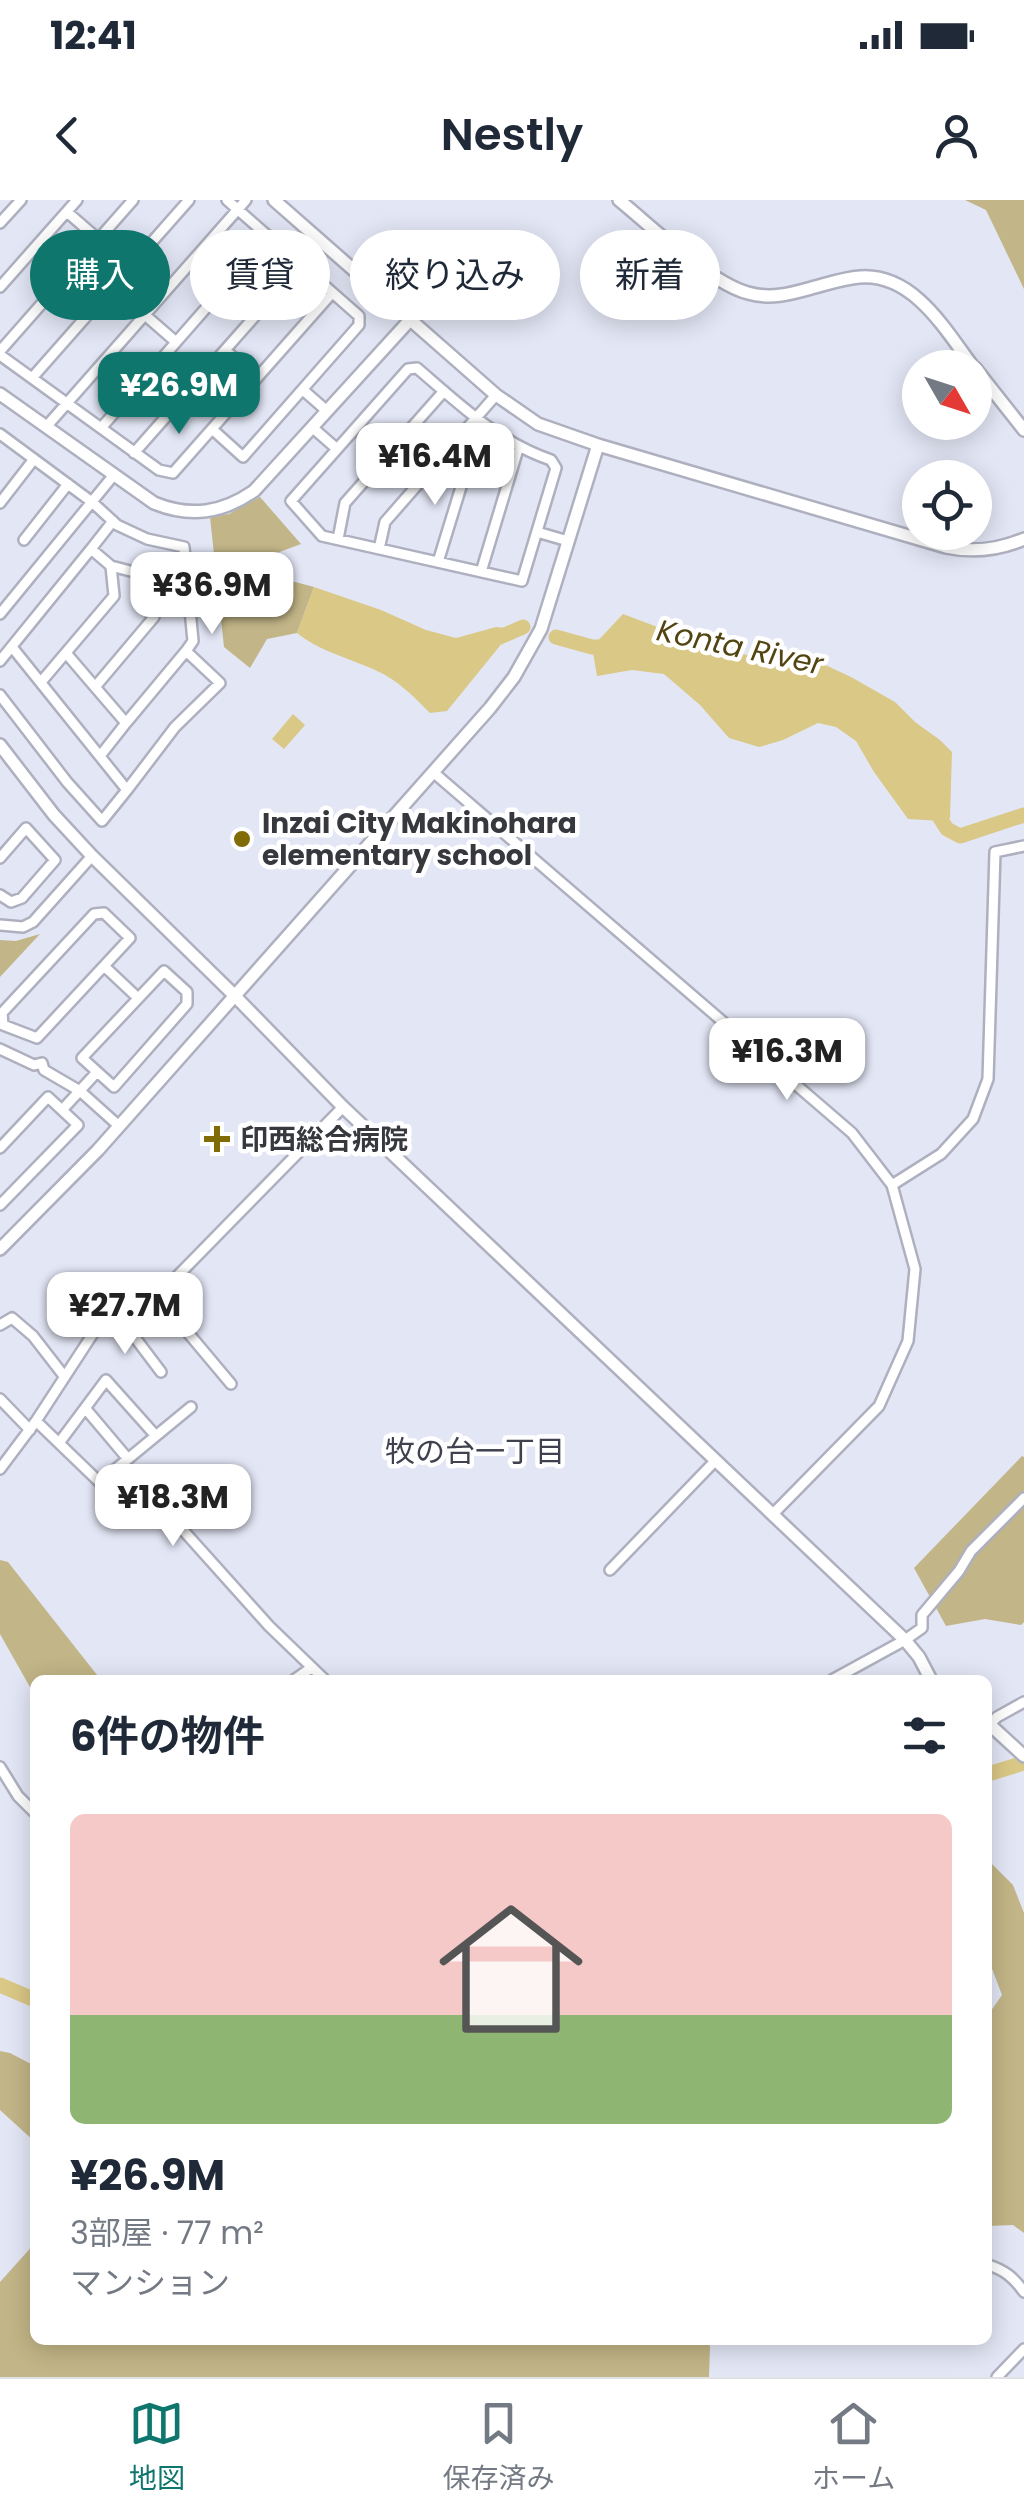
<!DOCTYPE html>
<html lang="ja">
<head>
<meta charset="utf-8">
<style>
	:root { --surface:#fff; --page:#f2f2f3; --text:#1f2937; --muted:#747a83; --line:#e0e1e3; --accent:#0f766e }
	body { margin:0; font-family:Poppins,"Noto Sans JP",sans-serif; background:var(--page); color:var(--text); height:100vh; display:flex; flex-direction:column; font-size:38px; white-space:nowrap }
	* { box-sizing:border-box; margin:0 }
	p { font-size:32px; color:var(--muted) }
	.icon { flex:none; width:55px; height:55px; fill:none; stroke:currentColor; stroke-width:2; stroke-linecap:round; stroke-linejoin:round }
	.map { position:relative; flex:1; overflow:hidden }
	.panel { position:absolute; left:30px; top:1475px; width:962px; height:670px; display:flex; flex-direction:column; background:var(--surface); border-radius:15px; box-shadow:0 5px 25px #0003 }
	.panel>* { flex:none }
	.banner { position:absolute; left:30px; top:30px; width:965px; height:90px; display:flex; gap:20px }
	.needle { width:65px; rotate:129deg }
	.buttons { position:absolute; left:902px; top:150px; display:grid; gap:20px }
	.buttons a { display:grid; place-items:center; width:90px; height:90px; border-radius:50%; background:var(--surface); box-shadow:0 5px 25px #0003; font-size:50px }
	.price { position:absolute; translate:-50% -85px; padding:0 22px; border-radius:20px; background:#fff; color:#222; font-size:32px; line-height:65px; filter:drop-shadow(0 2px 5px #0008) }
	.price::after { content:''; position:absolute; left:50%; top:60px; width:30px; height:22px; margin-left:-15px; background:inherit; clip-path:polygon(0 0,100% 0,50% 100%) }
	.price.active { background:var(--accent); color:#fff }
	ul { padding:0; list-style:none }
	li { display:grid; align-content:center; gap:20px; height:530px; padding:0 40px }
	li span { display:grid; place-items:center; height:310px; border-radius:15px; color:#555 }
	li>.icon { margin-inline-start:auto }
	span .icon { width:180px; height:180px; fill:#fffc; stroke-width:1 }
	li b { font-size:42px }
	h2 { display:flex; justify-content:space-between; align-items:center; height:120px; padding:0 40px; font-size:42px }
	.chip { padding:0 35px; border-radius:45px; background:var(--surface); box-shadow:0 5px 25px #0003; font-size:35px; line-height:90px }
	.chip.active { background:var(--accent); color:#fff }
	.status { display:flex; justify-content:space-between; align-items:center; height:70px; padding:0 50px; background:var(--surface); direction:ltr }
	.status svg { height:28px; fill:currentColor }
	header { display:flex; justify-content:space-between; align-items:center; height:130px; padding:0 40px; background:var(--surface); font-size:45px; font-weight:600 }
	.dock { display:flex; justify-content:space-around; align-items:center; height:140px; border-top:2px solid var(--line); background:var(--surface); font-size:28px; color:var(--muted) }
	.dock a { display:grid; justify-items:center; gap:5px }
	.dock .active { color:var(--accent) }
	.map>svg:first-child { display:block }
	.green { fill:#c2b587 }
	.water { fill:#dac886 }
	.lines { fill:none; stroke-linecap:round; stroke-linejoin:round }
	.river { stroke:#dac886; stroke-width:15 }
	.minor-casing { stroke:#aeb0bf; stroke-width:14 }
	.tertiary-casing { stroke:#aeb0bf; stroke-width:16 }
	.minor { stroke:#fff; stroke-width:9 }
	.tertiary { stroke:#fff; stroke-width:11 }
	.poi-dot { fill:#816b04; stroke:#fff; stroke-width:4 }
	.labels { text-anchor:middle; dominant-baseline:central; stroke-width:9; stroke-linejoin:round; paint-order:stroke }
	.poi-label { font-size:28px; font-weight:bold; fill:#37383e; stroke:#fff; text-anchor:start }
	.water-label { font-size:30px; font-style:italic; fill:#524512; stroke:#fff }
	.neighbourhood-label { font-size:30px; fill:#3f424e; stroke:#fff }
</style>
</head>
<body>
<div class="status"><b>12:41</b><svg viewBox="0 0 49 12"><path d="M0 12V9h3v3zM5 12V6h3v6zM10 12V3h3v9zM15 12V0h3v12zM26 1h20v11H26zM47 4h2v5h-2z"/></svg></div>
<header><svg class="icon" aria-label="back" viewBox="0 0 24 24"><path d="M15 5l-7 7 7 7"/></svg>Nestly<svg class="icon" aria-label="person" viewBox="0 0 24 24"><circle cx="12" cy="8" r="4"/><path d="M4 21q1-7 8-7t8 7"/></svg></header>
<div class="map">
<svg width="1024" height="2177" viewBox="0 0 1024 2177">
	<rect width="100%" height="100%" fill="#e3e6f5"/>
	<path class="green" d="M 965,0 L 1024,0 L 1024,89 L 986,10 Z
		M 260,297 L 301,344 L 266,357 L 284,379 L 314,387 L 297,433 L 267,439 L 250,468 L 224,447 L 210,317 L 229,314 Z
		M 40,734 L 0,777 L 0,740 L 16,741 Z
		M 1022,1256 L 1024,1257 L 1024,1422 L 1021,1425 L 985,1419 L 946,1426 L 914,1368 Z
		M 0,1360 L 8,1362 L 101,1480 L 35,1480 L 35,1496 L 0,1434 Z
		M 988,1660 L 1013,1685 L 1024,1713 L 1024,2033 L 1013,2025 L 988,2026 L 988,1815 L 1002,1795 L 988,1758 Z
		M 0,1851 L 10,1853 L 35,1866 L 35,1942 L 0,1910 Z
		M 35,2043 L 35,2140 L 708,2140 L 710,2147 L 709,2177 L 0,2177 L 0,2082 Z"/>
	<path class="water" d="M 314,387 L 381,410 L 426,430 L 456,438 L 496,427 L 505,428 L 507,433 L 499,447 L 447,511 L 430,513 C 413,496 398,480 375,470 C 349,458 319,451 297,433 Z
		M 623,414 L 716,449 L 763,458 L 804,455 L 851,477 L 895,502 L 915,522 L 940,540 L 952,552 L 950,618 L 942,621 L 908,619 L 874,572 L 856,541 L 836,527 L 818,523 L 783,540 L 759,547 L 729,538 L 700,505 L 664,474 L 632,470 L 597,476 L 592,447 Z
		M 293,514 L 305,525 L 284,549 L 272,539 Z"/>
	<g class="lines">
		<path class="river" d="M 556,437 L 592,447 L 610,447
			M 491,441 L 523,427
			M 931,604 L 947,629 L 960,636 L 1024,615
			M 988,1574 L 1024,1563
			M 0,1785 L 35,1800"/>
		<defs>
			<path id="minor" d="M 67,12 L 98,39
				M 0,23 L 21,0
				M 130,67 L 162,94
				M 0,87 L 77,0
				M 145,115 L 176,142
				M 225,150 L 257,178
				M 0,151 L 133,0
				M 0,155 L 159,270 L 173,273 L 332,93
				M 417,168 C 459,204 498,242 551,260 L 556,268 L 522,381 L 322,336 L 291,301 L 408,169 Z
				M 32,178 L 189,0
				M 303,190 L 327,211
				M 46,227 L 246,0
				M 101,228 L 269,36
				M 313,228 L 337,249
				M 212,229 L 243,257 L 359,125 L 359,116 L 227,0
				M 0,234 L 92,302 L 117,325 L 147,339 L 184,347 L 193,441 L 186,451 L 220,483 L 175,527 L 127,590
				M 134,253 L 301,64
				M 0,303 L 34,259
				M 537,332 L 568,341
				M 338,339 L 345,303 L 444,191
				M 24,340 L 68,284
				M 91,349 L 113,321
				M 379,349 L 385,322 L 496,195
				M 438,362 L 468,264 L 450,248
				M 111,366 L 188,386
				M 481,372 L 519,246
				M 0,414 L 113,276
				M 66,453 L 95,487
				M 0,461 L 91,349 L 111,366 L 114,396 L 41,482
				M 0,495 L 67,582 L 102,621 L 127,590 L 12,447
				M 126,523 L 186,451
				M 100,556 L 126,523 L 95,487 L 154,417 L 150,376
				M 433,572 L 852,933 L 892,985 L 915,1069 L 908,1141 L 879,1206 L 773,1314
				M 0,658 L 26,628 L 55,660 L 22,698 L 11,702 L 0,695
				M 104,713 L 130,738 L 37,838 L 3,825 L 2,813 L 94,714 Z
				M 0,725 L 23,727 L 33,722 L 92,656
				M 104,766 L 138,798
				M 164,771 L 187,792 L 187,804 L 114,887 L 82,858 Z
				M 0,849 L 34,865 L 42,863 L 44,870 L 80,891 L 119,926
				M 62,910 L 97,872
				M 0,948 L 48,897 L 78,925 L 0,1005
				M 892,985 L 941,954 L 973,919 L 988,879 L 995,652 L 1024,646
				M 158,1097 L 231,1184
				M 121,1119 L 161,1172
				M 0,1125 L 12,1118 L 33,1136 L 64,1176
				M 0,1199 L 30,1230
				M 85,1208 L 128,1259
				M 36,1221 L 120,1302 L 148,1291 L 269,1426 L 325,1480
				M 59,1243 L 106,1180 L 156,1236
				M 0,1269 L 36,1221 L 94,1132 L 150,1104 L 343,907
				M 100,1282 L 191,1207
				M 610,1370 L 716,1260
				M 294,1480 L 311,1468
				M 832,1480 L 905,1440 L 922,1428 L 922,1415 L 959,1371 L 971,1351 L 1024,1298
				M 990,1524 L 997,1517 L 1024,1502
				M 0,1567 L 18,1596 L 35,1613
				M 988,2065 C 1005,2070 1014,2078 1024,2092
				M 997,2177 L 1024,2149"/>
			<path id="tertiary" d="M 274,0 L 496,195 L 538,224 L 598,245 L 946,347 C 974,353 998,350 1024,339
				M 619,0 C 651,26 710,83 748,93 C 772,100 793,93 815,87 C 830,83 845,78 860,77 C 914,73 946,131 974,168
				M 975,168 L 1024,230
				M 0,194 L 154,303 C 191,318 222,313 254,291 L 409,121
				M 0,545 L 54,615 L 92,656 L 234,795 L 343,907 L 905,1440 L 919,1457 L 931,1480
				M 0,1049 L 98,950 L 490,508 L 514,477 L 541,429 L 598,245
				M 988,1523 L 1024,1556"/>
		</defs>
		<use href="#minor" class="minor-casing"/>
		<use href="#tertiary" class="tertiary-casing"/>
		<use href="#minor" class="minor"/>
		<use href="#tertiary" class="tertiary"/>
	</g>
	<g class="poi-dot">
		<circle cx="242" cy="639" r="10"/>
		<path d="M212 924h10v10h10v10h-10v10h-10v-10h-10v-10h10z"/>
	</g>
	<g class="labels">
		<g class="poi-label">
			<text x="262" y="623">Inzai City Makinohara<tspan x="262" dy="32">elementary school</tspan></text>
			<text x="240" y="939">印西総合病院</text>
		</g>
		<g class="water-label">
			<text transform="translate(740 447) rotate(12)">Konta River</text>
		</g>
		<g class="neighbourhood-label">
			<text x="475" y="1251">牧の台一丁目</text>
		</g>
	</g>
</svg>
<div class="buttons">
<a><svg class="needle" viewBox="-14 -14 28 28"><path d="M0-13l5 13h-10z" fill="#e53935"/><path d="M0 13l5-13h-10z" fill="#747a83"/></svg></a>
<a><svg class="icon" aria-label="locate" viewBox="0 0 24 24"><circle cx="12" cy="12" r="6"/><path d="M12 2v4M12 18v4M2 12h4M18 12h4"/></svg></a>
</div>
<b class="price active" style="left:179px;top:237px">¥26.9M</b>
<b class="price" style="left:435px;top:308px">¥16.4M</b>
<b class="price" style="left:212px;top:437px">¥36.9M</b>
<b class="price" style="left:787px;top:903px">¥16.3M</b>
<b class="price" style="left:125px;top:1157px">¥27.7M</b>
<b class="price" style="left:173px;top:1349px">¥18.3M</b>
<div class="banner">
<a class="chip active">購入</a>
<a class="chip">賃貸</a>
<a class="chip">絞り込み</a>
<a class="chip">新着</a>
</div>
<section class="panel">
<h2>6件の物件<svg class="icon" aria-label="filters" viewBox="0 0 24 24"><path d="M4 7h16M4 17h16"/><circle cx="9" cy="7" r="2"/><circle cx="15" cy="17" r="2"/></svg></h2>
<ul>
<li><span style="background:linear-gradient(#f6c9c9 65%,#8fb573 0)"><svg class="icon" aria-label="home" viewBox="0 0 24 24"><path d="M3 11l9-7 9 7M6 9v11h12V9"/></svg></span><div><b>¥26.9M</b><p>3部屋 · 77 m²</p><p>マンション</p></div></li>
</ul>
</section>
</div>
<nav class="dock">
<a class="active"><svg class="icon" aria-label="map" viewBox="0 0 24 24"><path d="M3 6l6-2 6 2 6-2v14l-6 2-6-2-6 2zM9 4v14M15 6v14"/></svg>地図</a>
<a><svg class="icon" aria-label="saved" viewBox="0 0 24 24"><path d="M7 4h10v16l-5-4-5 4z"/></svg>保存済み</a>
<a><svg class="icon" aria-label="home" viewBox="0 0 24 24"><path d="M3 11l9-7 9 7M6 9v11h12V9"/></svg>ホーム</a>
</nav>
</body>
</html>
